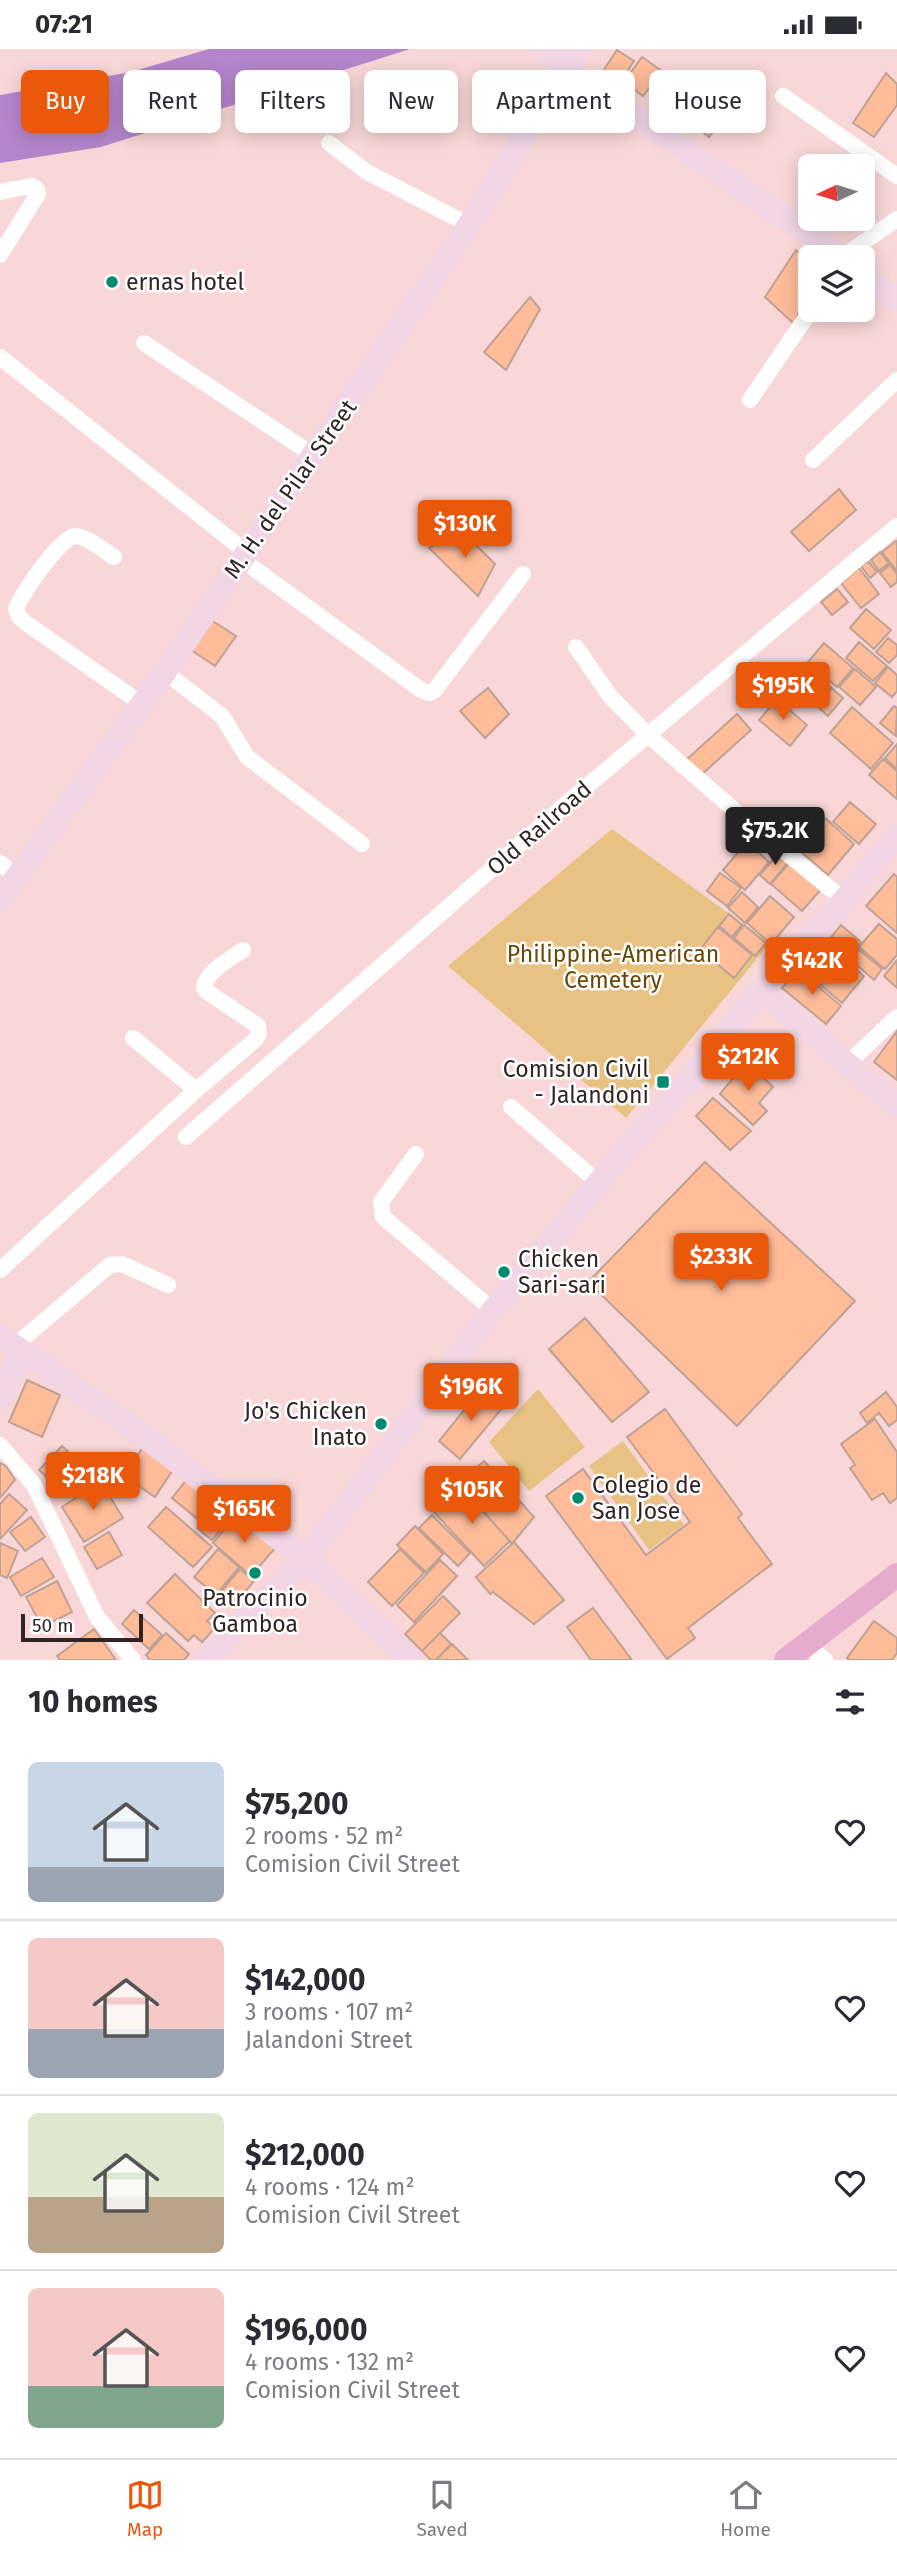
<!DOCTYPE html>
<html lang="en">
<head>
<meta charset="utf-8">
<style>
	:root { --surface:#fff; --page:#f7f7f7; --text:#2b2b33; --muted:#7c7c81; --line:#e1e1e2; --accent:#ea580c }
	body { margin:0; font-family:"Fira Sans",sans-serif; background:var(--page); color:var(--text); height:100vh; display:flex; flex-direction:column; font-size:26px; white-space:nowrap }
	* { box-sizing:border-box; margin:0 }
	p { font-size:23px; color:var(--muted) }
	.icon { flex:none; width:38px; height:38px; fill:none; stroke:currentColor; stroke-width:2; stroke-linecap:round; stroke-linejoin:round }
	.map { position:relative; height:1611px; overflow:hidden }
	.panel { display:flex; flex-direction:column; background:var(--surface); flex:1 }
	.panel>* { flex:none }
	.banner { position:absolute; left:21px; top:21px; width:856px; height:63px; display:flex; gap:14px }
	.needle { width:46px; rotate:266deg }
	.fabs { position:absolute; left:798px; top:105px; display:grid; gap:14px }
	.fabs a { display:grid; place-items:center; width:77px; height:77px; border-radius:10px; background:var(--surface); box-shadow:0 4px 18px #0003; font-size:35px }
	.scale { position:absolute; left:21px; bottom:18px; width:122px; box-sizing:border-box; padding-left:7px; border:4px solid #312425; border-top:0; font-size:19px; line-height:24px; white-space:nowrap; color:#312425; -webkit-text-stroke:5px #fff; paint-order:stroke }
	.price { position:absolute; translate:-50% -60px; padding:0 16px; border-radius:7px; background:var(--accent); color:#fff; font-size:23px; line-height:46px; filter:drop-shadow(0 2px 4px #0008) }
	.price::after { content:''; position:absolute; left:50%; top:42px; width:21px; height:16px; margin-left:-10px; background:inherit; clip-path:polygon(0 0,100% 0,50% 100%) }
	.price.active { background:#222; color:#fff }
	ul { padding:0; list-style:none }
	li { display:flex; align-items:center; gap:21px; height:175px; padding:0 28px }
	li+li { border-top:2px solid var(--line) }
	li span { display:grid; place-items:center; flex:none; width:196px; height:140px; border-radius:10px; color:#555 }
	li>.icon { margin-inline-start:auto }
	span .icon { width:84px; height:84px; fill:#fffc; stroke-width:1 }
	li b { font-size:30px }
	h2 { display:flex; justify-content:space-between; align-items:center; height:84px; padding:0 28px; font-size:30px }
	.pill { padding:0 24px; border-radius:10px; background:var(--surface); box-shadow:0 4px 18px #0003; font-size:24px; line-height:63px }
	.pill.active { background:var(--accent); color:#fff }
	.status { display:flex; justify-content:space-between; align-items:center; height:49px; padding:0 35px; background:var(--surface); direction:ltr }
	.status svg { height:19px; fill:currentColor }
	.menu { display:flex; justify-content:space-around; align-items:center; height:98px; border-top:2px solid var(--line); background:var(--surface); font-size:19px; color:var(--muted) }
	.menu a { display:grid; justify-items:center; gap:4px }
	.menu .active { color:var(--accent) }
	.map>svg:first-child { display:block }
	.green { fill:#e7c283 }
	.water { fill:#b585cc }
	.building { fill:#ffbc99; stroke:#bea295; stroke-width:2 }
	.lines { fill:none; stroke-linecap:round; stroke-linejoin:round }
	.street { stroke:#fff; stroke-width:16 }
	.secondary { stroke:#f2d6e6; stroke-width:23 }
	.primary { stroke:#e5accd; stroke-width:24 }
	.poi-dot { fill:#008a70; stroke:#fff; stroke-width:2.5 }
	.labels { text-anchor:middle; dominant-baseline:central; stroke-width:5; stroke-linejoin:round; paint-order:stroke }
	.poi-label { font-size:23px; fill:#312425; stroke:#fff; text-anchor:start }
	.street-label { font-size:23px; fill:#312425; stroke:#fff }
	.park-label { font-size:23px; fill:#674804; stroke:#fff }
</style>
</head>
<body>
<div class="status"><b>07:21</b><svg viewBox="0 0 49 12"><path d="M0 12V9h3v3zM5 12V6h3v6zM10 12V3h3v9zM15 12V0h3v12zM26 1h20v11H26zM47 4h2v5h-2z"/></svg></div>
<div class="map">
<svg width="897" height="1611" viewBox="0 0 897 1611">
	<rect width="100%" height="100%" fill="#f9d7d8"/>
	<path class="green" d="M 612,780 L 770,894 L 626,1069 L 448,917 Z
		M 538,1340 L 585,1398 L 529,1442 L 489,1393 Z
		M 623,1392 L 684,1476 L 649,1501 L 589,1417 Z"/>
	<path class="water" d="M 209,0 L 410,0 L 101,98 L 0,114 L 0,46 L 131,23 Z"/>
	<path class="building" d="M 617,1 L 634,12 L 620,33 L 603,22 Z
		M 642,8 L 662,22 L 643,47 L 624,33 Z
		M 886,24 L 897,35 L 897,56 L 874,88 L 853,74 Z
		M 701,45 L 727,65 L 709,88 L 684,68 Z
		M 796,201 L 810,215 L 810,249 L 799,262 L 795,276 L 765,248 Z
		M 530,248 L 540,260 L 506,321 L 484,303 Z
		M 839,440 L 856,461 L 809,502 L 791,483 Z
		M 460,480 L 495,515 L 478,547 L 429,499 Z
		M 896,492 L 897,493 L 897,522 L 882,503 Z
		M 880,503 L 889,514 L 879,522 L 871,511 Z
		M 868,512 L 877,523 L 870,529 L 861,517 Z
		M 890,516 L 897,525 L 897,533 L 891,538 L 880,524 Z
		M 859,519 L 879,545 L 861,559 L 841,534 Z
		M 837,540 L 848,553 L 832,566 L 821,553 Z
		M 866,560 L 891,581 L 874,600 L 850,579 Z
		M 211,571 L 236,587 L 215,617 L 191,601 Z
		M 888,589 L 897,596 L 897,606 L 889,614 L 876,603 Z
		M 859,593 L 887,617 L 873,632 L 846,609 Z
		M 824,594 L 853,619 L 837,638 L 808,613 Z
		M 804,614 L 831,638 L 817,655 L 790,631 Z
		M 888,618 L 897,626 L 897,642 L 892,648 L 875,634 Z
		M 855,620 L 876,638 L 860,656 L 839,638 Z
		M 488,639 L 509,665 L 485,689 L 460,662 Z
		M 832,639 L 843,649 L 828,667 L 817,657 Z
		M 777,650 L 807,676 L 790,697 L 759,671 Z
		M 894,657 L 897,659 L 896,687 L 880,674 Z
		M 852,658 L 893,694 L 871,720 L 830,684 Z
		M 737,665 L 751,681 L 700,727 L 686,711 Z
		M 897,695 L 897,720 L 885,709 Z
		M 883,710 L 897,722 L 897,750 L 869,726 Z
		M 850,753 L 876,775 L 859,795 L 833,773 Z
		M 825,769 L 854,795 L 828,826 L 798,800 Z
		M 747,793 L 769,813 L 745,841 L 723,821 Z
		M 780,802 L 790,811 L 770,835 L 760,826 Z
		M 792,811 L 823,838 L 802,862 L 771,835 Z
		M 720,824 L 741,839 L 727,857 L 707,842 Z
		M 894,825 L 897,828 L 897,884 L 866,857 Z
		M 742,843 L 758,858 L 745,874 L 728,859 Z
		M 770,847 L 794,868 L 771,895 L 747,874 Z
		M 729,865 L 742,876 L 732,888 L 719,877 Z
		M 879,875 L 897,890 L 897,906 L 885,920 L 859,898 Z
		M 744,876 L 766,894 L 755,907 L 734,889 Z
		M 841,876 L 861,893 L 848,908 L 829,891 Z
		M 718,878 L 752,906 L 734,929 L 700,901 Z
		M 827,895 L 864,927 L 842,954 L 804,922 Z
		M 858,900 L 882,920 L 874,931 L 850,910 Z
		M 897,911 L 897,939 L 884,927 Z
		M 798,920 L 841,957 L 826,975 L 782,939 Z
		M 897,982 L 897,1031 L 874,1013 Z
		M 747,1012 L 773,1038 L 759,1054 L 767,1062 L 753,1076 L 720,1045 Z
		M 713,1049 L 751,1082 L 730,1101 L 696,1067 Z
		M 705,1113 L 855,1252 L 737,1377 L 588,1233 Z
		M 585,1269 L 649,1343 L 612,1373 L 549,1300 Z
		M 27,1331 L 60,1346 L 42,1388 L 9,1373 Z
		M 482,1339 L 504,1357 L 460,1410 L 439,1392 Z
		M 886,1343 L 897,1358 L 897,1371 L 889,1377 L 879,1364 L 867,1374 L 860,1364 Z
		M 665,1360 L 742,1465 L 738,1469 L 772,1515 L 688,1579 L 695,1589 L 667,1610 L 546,1447 L 583,1420 L 646,1506 L 690,1473 L 627,1388 Z
		M 875,1370 L 897,1403 L 897,1449 L 890,1454 L 883,1444 L 872,1451 L 850,1419 L 855,1416 L 841,1395 Z
		M 145,1395 L 176,1416 L 155,1448 L 124,1427 Z
		M 62,1397 L 82,1416 L 70,1429 L 78,1436 L 67,1447 L 39,1421 Z
		M 484,1412 L 534,1468 L 512,1495 L 459,1434 Z
		M 0,1414 L 6,1417 L 15,1431 L 0,1449 Z
		M 188,1429 L 217,1452 L 200,1472 L 172,1449 Z
		M 101,1433 L 123,1469 L 84,1493 L 62,1458 Z
		M 460,1438 L 510,1492 L 484,1517 L 433,1462 Z
		M 9,1445 L 27,1461 L 0,1490 L 0,1455 Z
		M 221,1451 L 236,1463 L 212,1491 L 197,1479 Z
		M 166,1458 L 212,1498 L 193,1518 L 148,1478 Z
		M 237,1465 L 276,1498 L 251,1527 L 213,1494 Z
		M 432,1466 L 470,1504 L 458,1517 L 419,1479 Z
		M 31,1468 L 45,1488 L 25,1502 L 10,1483 Z
		M 415,1477 L 443,1505 L 426,1523 L 397,1496 Z
		M 109,1483 L 122,1506 L 97,1520 L 84,1498 Z
		M 514,1493 L 564,1551 L 534,1575 L 493,1543 L 490,1545 L 476,1528 Z
		M 0,1494 L 18,1502 L 7,1529 L 0,1526 Z
		M 218,1500 L 239,1518 L 216,1546 L 194,1528 Z
		M 400,1500 L 424,1524 L 392,1557 L 368,1533 Z
		M 42,1509 L 54,1528 L 21,1547 L 10,1528 Z
		M 440,1511 L 457,1527 L 414,1573 L 397,1556 Z
		M 240,1520 L 254,1532 L 232,1558 L 218,1546 Z
		M 175,1525 L 215,1564 L 207,1572 L 215,1579 L 202,1593 L 194,1586 L 188,1592 L 147,1554 Z
		M 57,1532 L 72,1563 L 42,1578 L 26,1548 Z
		M 443,1547 L 460,1564 L 422,1602 L 405,1585 Z
		M 593,1559 L 632,1611 L 591,1611 L 567,1578 Z
		M 134,1561 L 162,1586 L 149,1600 L 122,1575 Z
		M 874,1572 L 897,1589 L 897,1604 L 892,1611 L 849,1611 L 847,1609 Z
		M 94,1580 L 116,1611 L 60,1611 L 57,1607 Z
		M 166,1584 L 189,1605 L 184,1611 L 150,1611 L 146,1606 Z
		M 440,1584 L 451,1595 L 436,1611 L 431,1611 L 422,1602 Z
		M 452,1595 L 468,1611 L 436,1611 Z"/>
	<g class="lines">
		<path class="street" d="M 783,47 L 897,127
			M 329,94 L 367,123 L 469,176
			M 0,143 L 32,137 L 37,140 L 38,145 L 0,206
			M 842,208 L 897,170
			M 144,294 L 313,406
			M 0,308 L 246,503
			M 750,351 L 811,261
			M 813,411 L 897,331
			M 114,508 C 104,502 87,487 75,487 C 60,488 20,547 16,560 L 19,568 L 26,574 L 142,655
			M 241,510 L 421,641 L 429,644 L 434,642 L 523,525
			M 576,598 L 610,647 L 648,686 L 740,766 L 844,851
			M 165,623 L 222,667 L 247,708 L 362,795
			M 0,814 L 17,828
			M 133,989 L 196,1041
			M 847,1015 L 897,968
			M 511,1058 L 600,1135
			M 186,1088 L 568,753 L 897,477
			M 416,1105 L 381,1153 L 383,1168 L 493,1261
			M 0,1221 L 196,1041 L 255,991 L 259,985 L 258,977 L 206,942 L 204,938 C 207,922 230,910 243,901
			M 13,1298 L 110,1216 L 122,1215 L 168,1236
			M 0,1396 L 34,1436 L 97,1568 L 133,1611
			M 805,1596 L 825,1611"/>
		<path class="secondary" d="M 543,0 L 566,20 L 842,208
			M 863,225 L 897,251
			M 0,851 L 165,623 L 313,406 L 469,176 L 580,0
			M 761,941 L 897,1057
			M 0,1287 L 122,1371 L 306,1510 L 411,1611
			M 0,1350 L 21,1303
			M 206,1611 L 306,1510 L 493,1261 L 638,1086 L 674,1049 L 761,941 L 844,851 L 897,786"/>
		<path class="primary" d="M 786,1611 L 897,1526"/>
	</g>
	<g class="poi-dot">
		<circle cx="112" cy="233" r="7"/>
		<rect x="656" y="1026" width="14" height="14" rx="3.5"/>
		<circle cx="504" cy="1223" r="7"/>
		<circle cx="381" cy="1375" r="7"/>
		<circle cx="578" cy="1449" r="7"/>
		<circle cx="255" cy="1524" r="7"/>
	</g>
	<g class="labels">
		<g class="poi-label">
			<text x="126" y="233">ernas hotel</text>
			<text x="649" y="1020" text-anchor="end">Comision Civil<tspan x="649" dy="26">- Jalandoni</tspan></text>
			<text x="518" y="1210">Chicken<tspan x="518" dy="26">Sari-sari</tspan></text>
			<text x="367" y="1362" text-anchor="end">Jo's Chicken<tspan x="367" dy="26">Inato</tspan></text>
			<text x="592" y="1436">Colegio de<tspan x="592" dy="26">San Jose</tspan></text>
			<text x="255" y="1549" text-anchor="middle">Patrocinio<tspan x="255" dy="26">Gamboa</tspan></text>
		</g>
		<g class="street-label">
			<text transform="translate(290 440) rotate(-55)">M. H. del Pilar Street</text>
			<text transform="translate(539 779) rotate(-41)">Old Railroad</text>
		</g>
		<g class="park-label">
			<text x="613" y="905">Philippine-American<tspan x="613" dy="26">Cemetery</tspan></text>
		</g>
	</g>
</svg>
<div class="fabs">
<a><svg class="needle" viewBox="-14 -14 28 28"><path d="M0-13l5 13h-10z" fill="#e53935"/><path d="M0 13l5-13h-10z" fill="#7c7c81"/></svg></a>
<a><svg class="icon" aria-label="layers" viewBox="0 0 24 24"><path d="M12 4l9 5-9 5-9-5zM3 14l9 5 9-5"/></svg></a>
</div>
<div class="scale">50 m</div>
<b class="price" style="left:465px;top:511px">$130K</b>
<b class="price" style="left:783px;top:673px">$195K</b>
<b class="price active" style="left:775px;top:818px">$75.2K</b>
<b class="price" style="left:812px;top:948px">$142K</b>
<b class="price" style="left:748px;top:1044px">$212K</b>
<b class="price" style="left:721px;top:1244px">$233K</b>
<b class="price" style="left:471px;top:1374px">$196K</b>
<b class="price" style="left:93px;top:1463px">$218K</b>
<b class="price" style="left:472px;top:1477px">$105K</b>
<b class="price" style="left:244px;top:1496px">$165K</b>
<div class="banner">
<a class="pill active">Buy</a>
<a class="pill">Rent</a>
<a class="pill">Filters</a>
<a class="pill">New</a>
<a class="pill">Apartment</a>
<a class="pill">House</a>
</div>
</div>
<section class="panel">
<h2>10 homes<svg class="icon" aria-label="filters" viewBox="0 0 24 24"><path d="M4 7h16M4 17h16"/><circle cx="9" cy="7" r="2"/><circle cx="15" cy="17" r="2"/></svg></h2>
<ul>
<li><span style="background:linear-gradient(#c9d6e8 75%,#9aa5b1 0)"><svg class="icon" aria-label="home" viewBox="0 0 24 24"><path d="M3 11l9-7 9 7M6 9v11h12V9"/></svg></span><div><b>$75,200</b><p>2 rooms · 52 m²</p><p>Comision Civil Street</p></div><svg class="icon" aria-label="heart" viewBox="0 0 24 24"><path d="M12 20l-8-8c-3-5 5-10 8-4 3-6 11-1 8 4z"/></svg></li>
<li><span style="background:linear-gradient(#f6c9c9 65%,#9aa5b1 0)"><svg class="icon" aria-label="home" viewBox="0 0 24 24"><path d="M3 11l9-7 9 7M6 9v11h12V9"/></svg></span><div><b>$142,000</b><p>3 rooms · 107 m²</p><p>Jalandoni Street</p></div><svg class="icon" aria-label="heart" viewBox="0 0 24 24"><path d="M12 20l-8-8c-3-5 5-10 8-4 3-6 11-1 8 4z"/></svg></li>
<li><span style="background:linear-gradient(#dfe7d0 60%,#b9a48a 0)"><svg class="icon" aria-label="home" viewBox="0 0 24 24"><path d="M3 11l9-7 9 7M6 9v11h12V9"/></svg></span><div><b>$212,000</b><p>4 rooms · 124 m²</p><p>Comision Civil Street</p></div><svg class="icon" aria-label="heart" viewBox="0 0 24 24"><path d="M12 20l-8-8c-3-5 5-10 8-4 3-6 11-1 8 4z"/></svg></li>
<li><span style="background:linear-gradient(#f6c9c9 70%,#7fa58c 0)"><svg class="icon" aria-label="home" viewBox="0 0 24 24"><path d="M3 11l9-7 9 7M6 9v11h12V9"/></svg></span><div><b>$196,000</b><p>4 rooms · 132 m²</p><p>Comision Civil Street</p></div><svg class="icon" aria-label="heart" viewBox="0 0 24 24"><path d="M12 20l-8-8c-3-5 5-10 8-4 3-6 11-1 8 4z"/></svg></li>
</ul>
</section>
<nav class="menu">
<a class="active"><svg class="icon" aria-label="map" viewBox="0 0 24 24"><path d="M3 6l6-2 6 2 6-2v14l-6 2-6-2-6 2zM9 4v14M15 6v14"/></svg>Map</a>
<a><svg class="icon" aria-label="saved" viewBox="0 0 24 24"><path d="M7 4h10v16l-5-4-5 4z"/></svg>Saved</a>
<a><svg class="icon" aria-label="home" viewBox="0 0 24 24"><path d="M3 11l9-7 9 7M6 9v11h12V9"/></svg>Home</a>
</nav>
</body>
</html>
